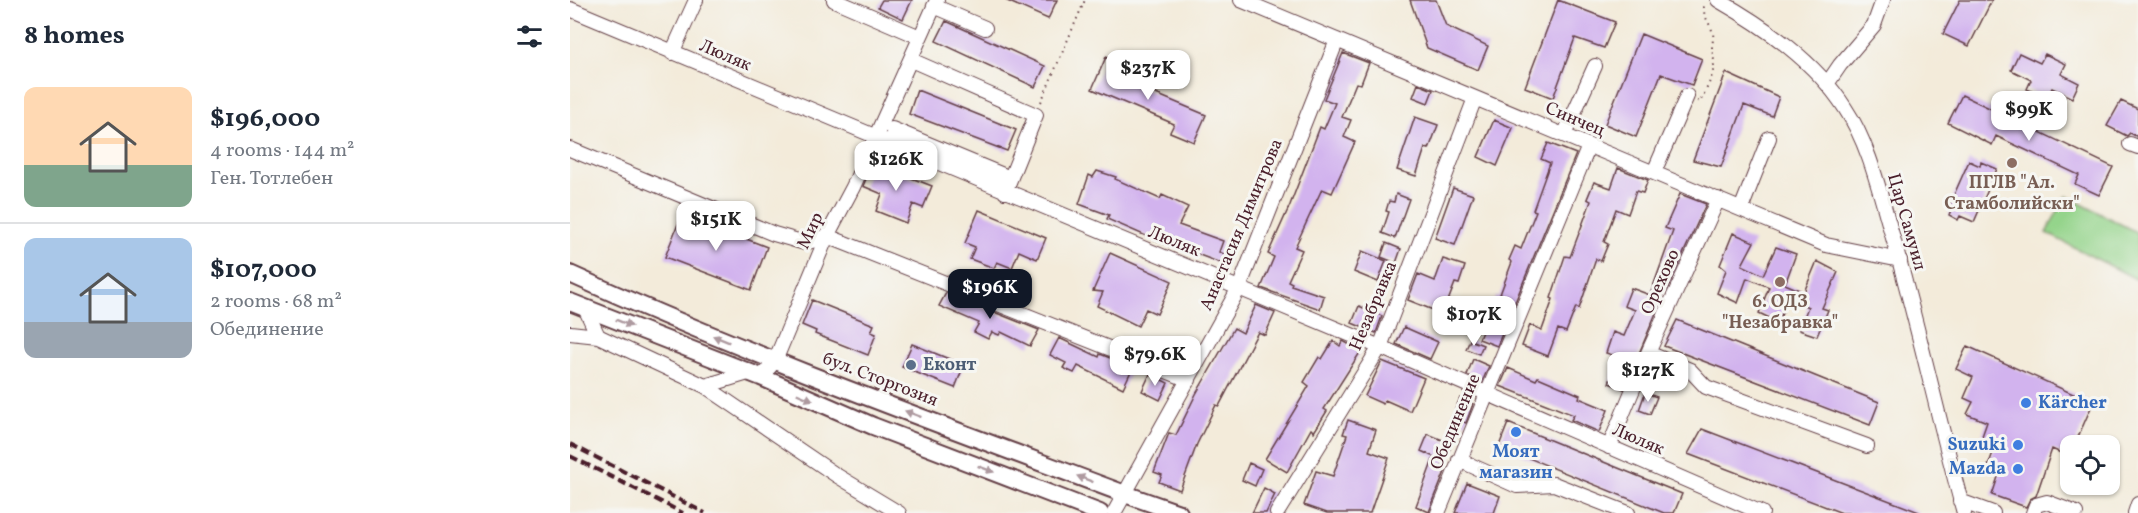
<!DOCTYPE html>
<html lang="en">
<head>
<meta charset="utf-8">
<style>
	:root { --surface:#fff; --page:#f6f6f7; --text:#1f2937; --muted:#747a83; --line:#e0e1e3; --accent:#111827 }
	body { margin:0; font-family:Vollkorn,serif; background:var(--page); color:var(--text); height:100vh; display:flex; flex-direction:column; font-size:22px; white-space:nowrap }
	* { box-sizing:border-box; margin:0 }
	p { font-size:20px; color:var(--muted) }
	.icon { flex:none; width:33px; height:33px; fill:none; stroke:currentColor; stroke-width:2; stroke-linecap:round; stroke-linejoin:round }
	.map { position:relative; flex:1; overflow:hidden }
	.sheet { display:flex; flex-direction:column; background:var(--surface); width:570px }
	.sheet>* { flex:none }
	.buttons { position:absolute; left:1490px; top:435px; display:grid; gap:12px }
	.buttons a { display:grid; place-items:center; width:60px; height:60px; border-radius:12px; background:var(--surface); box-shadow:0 2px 4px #0004; font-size:30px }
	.price { position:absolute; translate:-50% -51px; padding:0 14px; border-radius:12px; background:#fff; color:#222; font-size:20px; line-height:39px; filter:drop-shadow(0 2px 3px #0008) }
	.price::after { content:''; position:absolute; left:50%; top:36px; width:18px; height:14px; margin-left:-9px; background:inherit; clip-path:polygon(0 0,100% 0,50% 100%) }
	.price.current { background:var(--accent); color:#fff }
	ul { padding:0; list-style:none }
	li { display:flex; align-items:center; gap:18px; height:150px; padding:0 24px }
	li+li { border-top:2px solid var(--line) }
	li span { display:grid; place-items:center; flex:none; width:168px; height:120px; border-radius:12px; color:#555 }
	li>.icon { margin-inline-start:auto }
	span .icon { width:72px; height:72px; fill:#fffc; stroke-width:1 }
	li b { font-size:26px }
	h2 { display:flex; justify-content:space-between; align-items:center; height:72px; padding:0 24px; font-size:26px }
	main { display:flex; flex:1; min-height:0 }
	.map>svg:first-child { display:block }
	.green { fill:#94d48b; stroke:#6f7a5b; stroke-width:1.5 }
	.building { fill:#d2b3ee }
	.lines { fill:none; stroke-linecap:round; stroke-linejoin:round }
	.minor-casing { stroke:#633e45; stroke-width:16 }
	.major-casing { stroke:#633e45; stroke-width:20 }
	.path { stroke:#633e45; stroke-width:2; stroke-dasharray:1.5 4.5; stroke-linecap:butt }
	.minor { stroke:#fff; stroke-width:14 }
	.major { stroke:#fff; stroke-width:16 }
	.rail { stroke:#4a1f2b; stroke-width:4; stroke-dasharray:9 4.5; stroke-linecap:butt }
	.oneway { fill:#ae9aa0 }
	.education-dot { fill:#8d6e63; stroke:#f6f6f2; stroke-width:2 }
	.service-dot { fill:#5c6f8a; stroke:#f6f6f2; stroke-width:2 }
	.shop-dot { fill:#3f7fe0; stroke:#f6f6f2; stroke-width:2 }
	.labels { text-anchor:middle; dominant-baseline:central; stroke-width:6; stroke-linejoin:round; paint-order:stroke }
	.street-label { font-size:18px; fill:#4a1f2b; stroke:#f6f6f2 }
	.education-label { font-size:18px; font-weight:bold; fill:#785e54; stroke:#f6f6f2 }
	.service-label { font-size:18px; font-weight:bold; fill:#4e5e75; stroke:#f6f6f2; text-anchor:start }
	.shop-label { font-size:18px; font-weight:bold; fill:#366cbe; stroke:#f6f6f2; text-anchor:end }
</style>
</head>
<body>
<main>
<section class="sheet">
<h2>8 homes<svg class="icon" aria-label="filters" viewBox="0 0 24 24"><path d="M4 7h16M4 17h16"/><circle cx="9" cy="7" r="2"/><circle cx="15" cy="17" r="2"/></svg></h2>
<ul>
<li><span style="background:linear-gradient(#ffd9b3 65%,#7fa58c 0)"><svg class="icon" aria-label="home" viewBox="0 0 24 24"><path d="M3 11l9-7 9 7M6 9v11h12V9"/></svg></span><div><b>$196,000</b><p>4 rooms · 144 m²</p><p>Ген. Тотлебен</p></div></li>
<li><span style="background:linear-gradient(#a9c7e8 70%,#9aa5b1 0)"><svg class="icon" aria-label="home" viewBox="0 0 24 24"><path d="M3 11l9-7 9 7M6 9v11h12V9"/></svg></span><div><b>$107,000</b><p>2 rooms · 68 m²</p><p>Обединение</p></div></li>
</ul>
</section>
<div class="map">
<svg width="1568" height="513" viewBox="0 0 1568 513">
	<rect width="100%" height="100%" fill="#f6f6f2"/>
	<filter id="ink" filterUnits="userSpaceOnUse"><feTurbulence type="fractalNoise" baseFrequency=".0167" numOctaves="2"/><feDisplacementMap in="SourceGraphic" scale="12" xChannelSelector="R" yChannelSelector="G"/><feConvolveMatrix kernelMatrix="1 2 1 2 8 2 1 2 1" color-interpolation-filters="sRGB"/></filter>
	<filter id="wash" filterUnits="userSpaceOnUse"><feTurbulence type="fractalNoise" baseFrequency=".008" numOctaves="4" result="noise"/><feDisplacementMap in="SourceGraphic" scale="24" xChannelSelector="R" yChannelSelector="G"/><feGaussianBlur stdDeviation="1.35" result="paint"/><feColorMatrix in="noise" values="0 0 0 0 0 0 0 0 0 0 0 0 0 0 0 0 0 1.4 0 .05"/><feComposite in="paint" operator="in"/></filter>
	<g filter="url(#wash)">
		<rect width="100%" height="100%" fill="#f3ebda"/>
		<path class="green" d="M 1496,196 L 1568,233 L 1568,280 L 1476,233 Z"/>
		<g id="blocks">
			<path class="building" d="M 312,0 L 342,0 L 333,19 L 308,7 Z
				M 435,0 L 487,0 L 478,19 Z
				M 840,0 L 866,0 L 876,26 L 918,46 L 908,70 L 857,48 Z
				M 988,0 L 1045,22 L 1034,48 L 1005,38 L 983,98 L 955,87 Z
				M 1390,0 L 1422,0 L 1399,46 L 1373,34 Z
				M 376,21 L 475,66 L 465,87 L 366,41 Z
				M 1071,34 L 1132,59 L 1122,85 L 1091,74 L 1066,137 L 1035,124 Z
				M 773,53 L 799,63 L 791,84 L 786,83 L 772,117 L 781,120 L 774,137 L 785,142 L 762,193 L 752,189 L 725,247 L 732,250 L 718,281 L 722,283 L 721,285 L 754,296 L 750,309 L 691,288 L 704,257 L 698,254 L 720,205 L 750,127 L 754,129 L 765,103 L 754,99 Z
				M 1449,53 L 1470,63 L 1475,54 L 1496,64 L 1491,74 L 1509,83 L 1502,98 L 1482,88 L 1477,98 L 1457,89 L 1461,80 L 1441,70 Z
				M 536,57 L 553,64 L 548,78 L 636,115 L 624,142 L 600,132 L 604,124 L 522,89 Z
				M 1156,73 L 1209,97 L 1202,116 L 1174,105 L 1151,167 L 1123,160 Z
				M 848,84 L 863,90 L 858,103 L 843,97 Z
				M 347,90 L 446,130 L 437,151 L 339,114 Z
				M 1392,95 L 1543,167 L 1529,195 L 1505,184 L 1509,175 L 1426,136 L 1422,145 L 1378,123 Z
				M 1551,101 L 1568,109 L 1568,137 L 1560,133 L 1557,136 L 1537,126 Z
				M 845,117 L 868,125 L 859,149 L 855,148 L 846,176 L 827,170 Z
				M 924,120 L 943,128 L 927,166 L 908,157 Z
				M 978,143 L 1006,154 L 927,346 L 909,339 L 926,296 L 929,297 L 942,262 L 939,260 L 945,246 L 951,249 L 966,211 L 963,210 L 980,163 L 971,159 Z
				M 1399,161 L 1410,166 L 1411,162 L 1427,169 L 1404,222 L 1390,216 L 1388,220 L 1379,215 L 1382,207 L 1379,206 Z
				M 303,163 L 362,186 L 353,208 L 343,204 L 336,223 L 306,211 L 312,194 L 293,186 Z
				M 1048,168 L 1078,180 L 1073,193 L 1066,191 L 1058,214 L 1046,209 L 1034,242 L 1038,244 L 1031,261 L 1026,259 L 1009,309 L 1006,307 L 996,332 L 988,329 L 978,356 L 952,346 L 960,325 L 972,330 L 983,299 L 981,298 L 995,256 L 1000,257 L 1011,228 L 1021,201 L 1017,199 L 1024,182 L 1041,188 Z
				M 527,171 L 546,177 L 545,179 L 590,199 L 592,195 L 618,207 L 609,225 L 653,241 L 649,252 L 659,256 L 656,265 L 600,244 L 599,246 L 537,219 L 539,215 L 509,204 L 519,175 L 523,177 Z
				M 883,188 L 903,195 L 885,245 L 865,238 Z
				M 826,194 L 839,199 L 825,238 L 812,233 L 819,212 L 816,211 L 819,201 L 824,202 Z
				M 1110,194 L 1136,204 L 1097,289 L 1095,288 L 1086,313 L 1054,389 L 1039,383 L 1049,357 L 1036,353 L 1043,332 L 1054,336 L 1065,310 L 1054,306 L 1061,288 L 1080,295 L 1103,231 L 1095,228 Z
				M 409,210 L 476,238 L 467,259 L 449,251 L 442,268 L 427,262 L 424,268 L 400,259 L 405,247 L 395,243 Z
				M 112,214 L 197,247 L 181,290 L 95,257 Z
				M 1163,233 L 1184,242 L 1172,265 L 1193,275 L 1206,247 L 1226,254 L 1215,284 L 1234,292 L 1247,261 L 1268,272 L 1252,308 L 1258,310 L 1247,336 L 1229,330 L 1238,307 L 1219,298 L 1208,322 L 1189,313 L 1199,287 L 1177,278 L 1168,303 L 1147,293 L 1156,270 L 1150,265 Z
				M 816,243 L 831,249 L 826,263 L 811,257 Z
				M 792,251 L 816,261 L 808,282 L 784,272 Z
				M 540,253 L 602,281 L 587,314 L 576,309 L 568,326 L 527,306 L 533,292 L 523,291 Z
				M 873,259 L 895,266 L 889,284 L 885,283 L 873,314 L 838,300 L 848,274 L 865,281 Z
				M 376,293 L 469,330 L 460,346 L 431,332 L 429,335 L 422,332 L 418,339 L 404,332 L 409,323 L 369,306 Z
				M 242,300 L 304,325 L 301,332 L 306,334 L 298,355 L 245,334 L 246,331 L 232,325 Z
				M 686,305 L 705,313 L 695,335 L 688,332 L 649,406 L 646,405 L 627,444 L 610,490 L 589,482 L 592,475 L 584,472 L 599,433 L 606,435 L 626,394 L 664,328 L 673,333 Z
				M 789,306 L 812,316 L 806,333 L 782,323 Z
				M 1107,320 L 1309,402 L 1300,425 L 1094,346 Z
				M 834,327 L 868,342 L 860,359 L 826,344 Z
				M 489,338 L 529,357 L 530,354 L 563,367 L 553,388 L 508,366 L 504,373 L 493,368 L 496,363 L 480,355 Z
				M 900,340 L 913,345 L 909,354 L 896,349 Z
				M 763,341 L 770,346 L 773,341 L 791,351 L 754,409 L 757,411 L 744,432 L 741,429 L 717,472 L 695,459 L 739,386 L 734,382 L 749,357 L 752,359 Z
				M 342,344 L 394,365 L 385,388 L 332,367 Z
				M 1397,346 L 1523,403 L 1504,446 L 1500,446 L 1500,457 L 1482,449 L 1466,496 L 1460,499 L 1456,507 L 1422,495 L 1429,474 L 1417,469 L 1425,447 L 1410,442 L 1417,422 L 1397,414 L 1403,402 L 1394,398 L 1403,377 L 1386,369 Z
				M 903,359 L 919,366 L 912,382 L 897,375 Z
				M 812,361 L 854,378 L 840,411 L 815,400 L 813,404 L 795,396 Z
				M 938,368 L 966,380 L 968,377 L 1010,395 L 1009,398 L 1038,410 L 1029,432 L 1001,420 L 1004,415 L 930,386 Z
				M 580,374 L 598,383 L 590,400 L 572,391 Z
				M 1075,393 L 1087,397 L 1080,414 L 1069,410 Z
				M 890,398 L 903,404 L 896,423 L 882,417 Z
				M 778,420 L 806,430 L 799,451 L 819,458 L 800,513 L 757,513 L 734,505 L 746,471 L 763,476 L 777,435 L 773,434 Z
				M 938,423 L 1112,494 L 1104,513 L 1094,513 L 929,446 Z
				M 1132,429 L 1349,512 L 1349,513 L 1272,513 L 1118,454 Z
				M 858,434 L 882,444 L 872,467 L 876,469 L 859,512 L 846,506 L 864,457 L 851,451 Z
				M 679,463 L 692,469 L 685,486 L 672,480 Z
				M 897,483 L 930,496 L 924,513 L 885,513 Z
				M 694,488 L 705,494 L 696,513 L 682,513 Z"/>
		</g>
	</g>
	<g filter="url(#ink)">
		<use href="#blocks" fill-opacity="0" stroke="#633e45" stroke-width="1.5"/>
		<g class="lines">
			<defs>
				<path id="minor" d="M 264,0 L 350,37
					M 671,0 L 1256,245 L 1330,260
					M 1148,0 C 1195,27 1245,61 1275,108 C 1299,144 1309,190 1321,231 C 1348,324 1368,419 1394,513
					M 364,6 L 415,28
					M 0,9 L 810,347 L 1192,513
					M 102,53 L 126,0
					M 341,60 L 466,115 L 435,192
					M 1257,84 L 1270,65 L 1304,25 L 1313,0
					M 322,129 L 440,178
					M 994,135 L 1025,66
					M 1560,144 L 1568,147
					M 0,149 L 204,234 L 235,243 L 257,236 L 619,380
					M 1084,172 L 1117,96
					M 1171,209 L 1199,138
					M 15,308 L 28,336 L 135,386 L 178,373
					M 0,333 L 28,336
					M 1078,353 L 1120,370 L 1136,387 L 1297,446
					M 191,377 L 205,361 L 257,236 L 283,187 L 367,0
					M 135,386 L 266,475 L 329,513
					M 1039,447 L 1078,353 L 1148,199
					M 889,460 L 947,486 L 984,484 L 1058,513
					M 1390,501 L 1423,513
					M 544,513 L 669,288 L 767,40
					M 707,513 L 810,347 L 905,98
					M 868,513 L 1019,146
					M 1463,513 L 1466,505 L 1477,502 L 1506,513
					M 1565,513 L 1568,504"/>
				<path id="major" d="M 0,274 C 181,356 369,424 555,494 L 609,513
					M 0,302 L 191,377 L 303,426 L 530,513"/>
			</defs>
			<use href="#minor" class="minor-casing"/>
			<use href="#major" class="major-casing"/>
			<path class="path" d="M 1127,101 L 1130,102 C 1136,90 1144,76 1144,62 C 1144,57 1142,52 1142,48 C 1142,43 1144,38 1143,34 C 1141,23 1130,14 1135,3
				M 471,102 L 515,0"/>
			<use href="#minor" class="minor"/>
			<use href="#major" class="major"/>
			<path class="rail" d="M 0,444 L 135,513
				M 0,456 L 113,513"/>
		</g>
		<defs><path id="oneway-solid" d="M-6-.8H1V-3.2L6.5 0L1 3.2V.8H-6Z" transform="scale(1.5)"/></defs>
		<g class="oneway">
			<use href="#oneway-solid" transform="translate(54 323) rotate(22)"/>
			<use href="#oneway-solid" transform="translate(151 339) rotate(-158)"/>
			<use href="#oneway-solid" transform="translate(235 397) rotate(23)"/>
			<use href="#oneway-solid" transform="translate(343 414) rotate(-159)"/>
			<use href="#oneway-solid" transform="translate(416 469) rotate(21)"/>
			<use href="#oneway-solid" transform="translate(515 479) rotate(-159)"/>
		</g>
	</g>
	<g class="education-dot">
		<circle cx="1442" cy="163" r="6"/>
		<circle cx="1210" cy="282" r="6"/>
	</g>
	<circle class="service-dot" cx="341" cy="365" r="6"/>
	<g class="shop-dot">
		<circle cx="1456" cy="403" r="6"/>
		<circle cx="946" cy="432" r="6"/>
		<circle cx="1448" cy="445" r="6"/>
		<circle cx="1448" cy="469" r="6"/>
	</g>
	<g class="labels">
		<g class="street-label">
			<text transform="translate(155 56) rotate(23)">Люляк</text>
			<text transform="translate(1005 120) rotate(23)">Синчец</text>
			<text transform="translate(1336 222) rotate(74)">Цар Самуил</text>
			<text transform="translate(672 225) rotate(-67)">Анастасия Димитрова</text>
			<text transform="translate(241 231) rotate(-65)">Мир</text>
			<text transform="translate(604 242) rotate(22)">Люляк</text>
			<text transform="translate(1091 282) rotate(-66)">Орехово</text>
			<text transform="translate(804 306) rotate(-67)">Незабравка</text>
			<text transform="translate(310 380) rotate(21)">бул. Сторгозия</text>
			<text transform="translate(886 422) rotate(-67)">Обединение</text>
			<text transform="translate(1068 440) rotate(23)">Люляк</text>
		</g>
		<g class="education-label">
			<text x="1442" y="183">ПГЛВ "Ал.<tspan x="1442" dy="21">Стамболийски"</tspan></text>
			<text x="1210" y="302">6. ОДЗ<tspan x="1210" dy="21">"Незабравка"</tspan></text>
		</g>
		<g class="service-label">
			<text x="353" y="365">Еконт</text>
		</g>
		<g class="shop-label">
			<text x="1468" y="403" text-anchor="start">Kärcher</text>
			<text x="1436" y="445">Suzuki</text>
			<text x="946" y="452" text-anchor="middle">Моят<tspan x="946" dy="21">магазин</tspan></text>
			<text x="1436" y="469">Mazda</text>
		</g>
	</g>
</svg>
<div class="buttons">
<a><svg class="icon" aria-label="locate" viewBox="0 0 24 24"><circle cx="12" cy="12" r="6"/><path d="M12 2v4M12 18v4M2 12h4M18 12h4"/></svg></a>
</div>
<b class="price" style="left:578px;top:101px">$237K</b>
<b class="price" style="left:1459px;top:142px">$99K</b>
<b class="price" style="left:326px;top:192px">$126K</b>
<b class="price" style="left:146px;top:252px">$151K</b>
<b class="price current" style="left:420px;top:320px">$196K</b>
<b class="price" style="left:904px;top:347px">$107K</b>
<b class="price" style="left:585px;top:387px">$79.6K</b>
<b class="price" style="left:1078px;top:403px">$127K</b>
</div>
</main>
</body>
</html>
